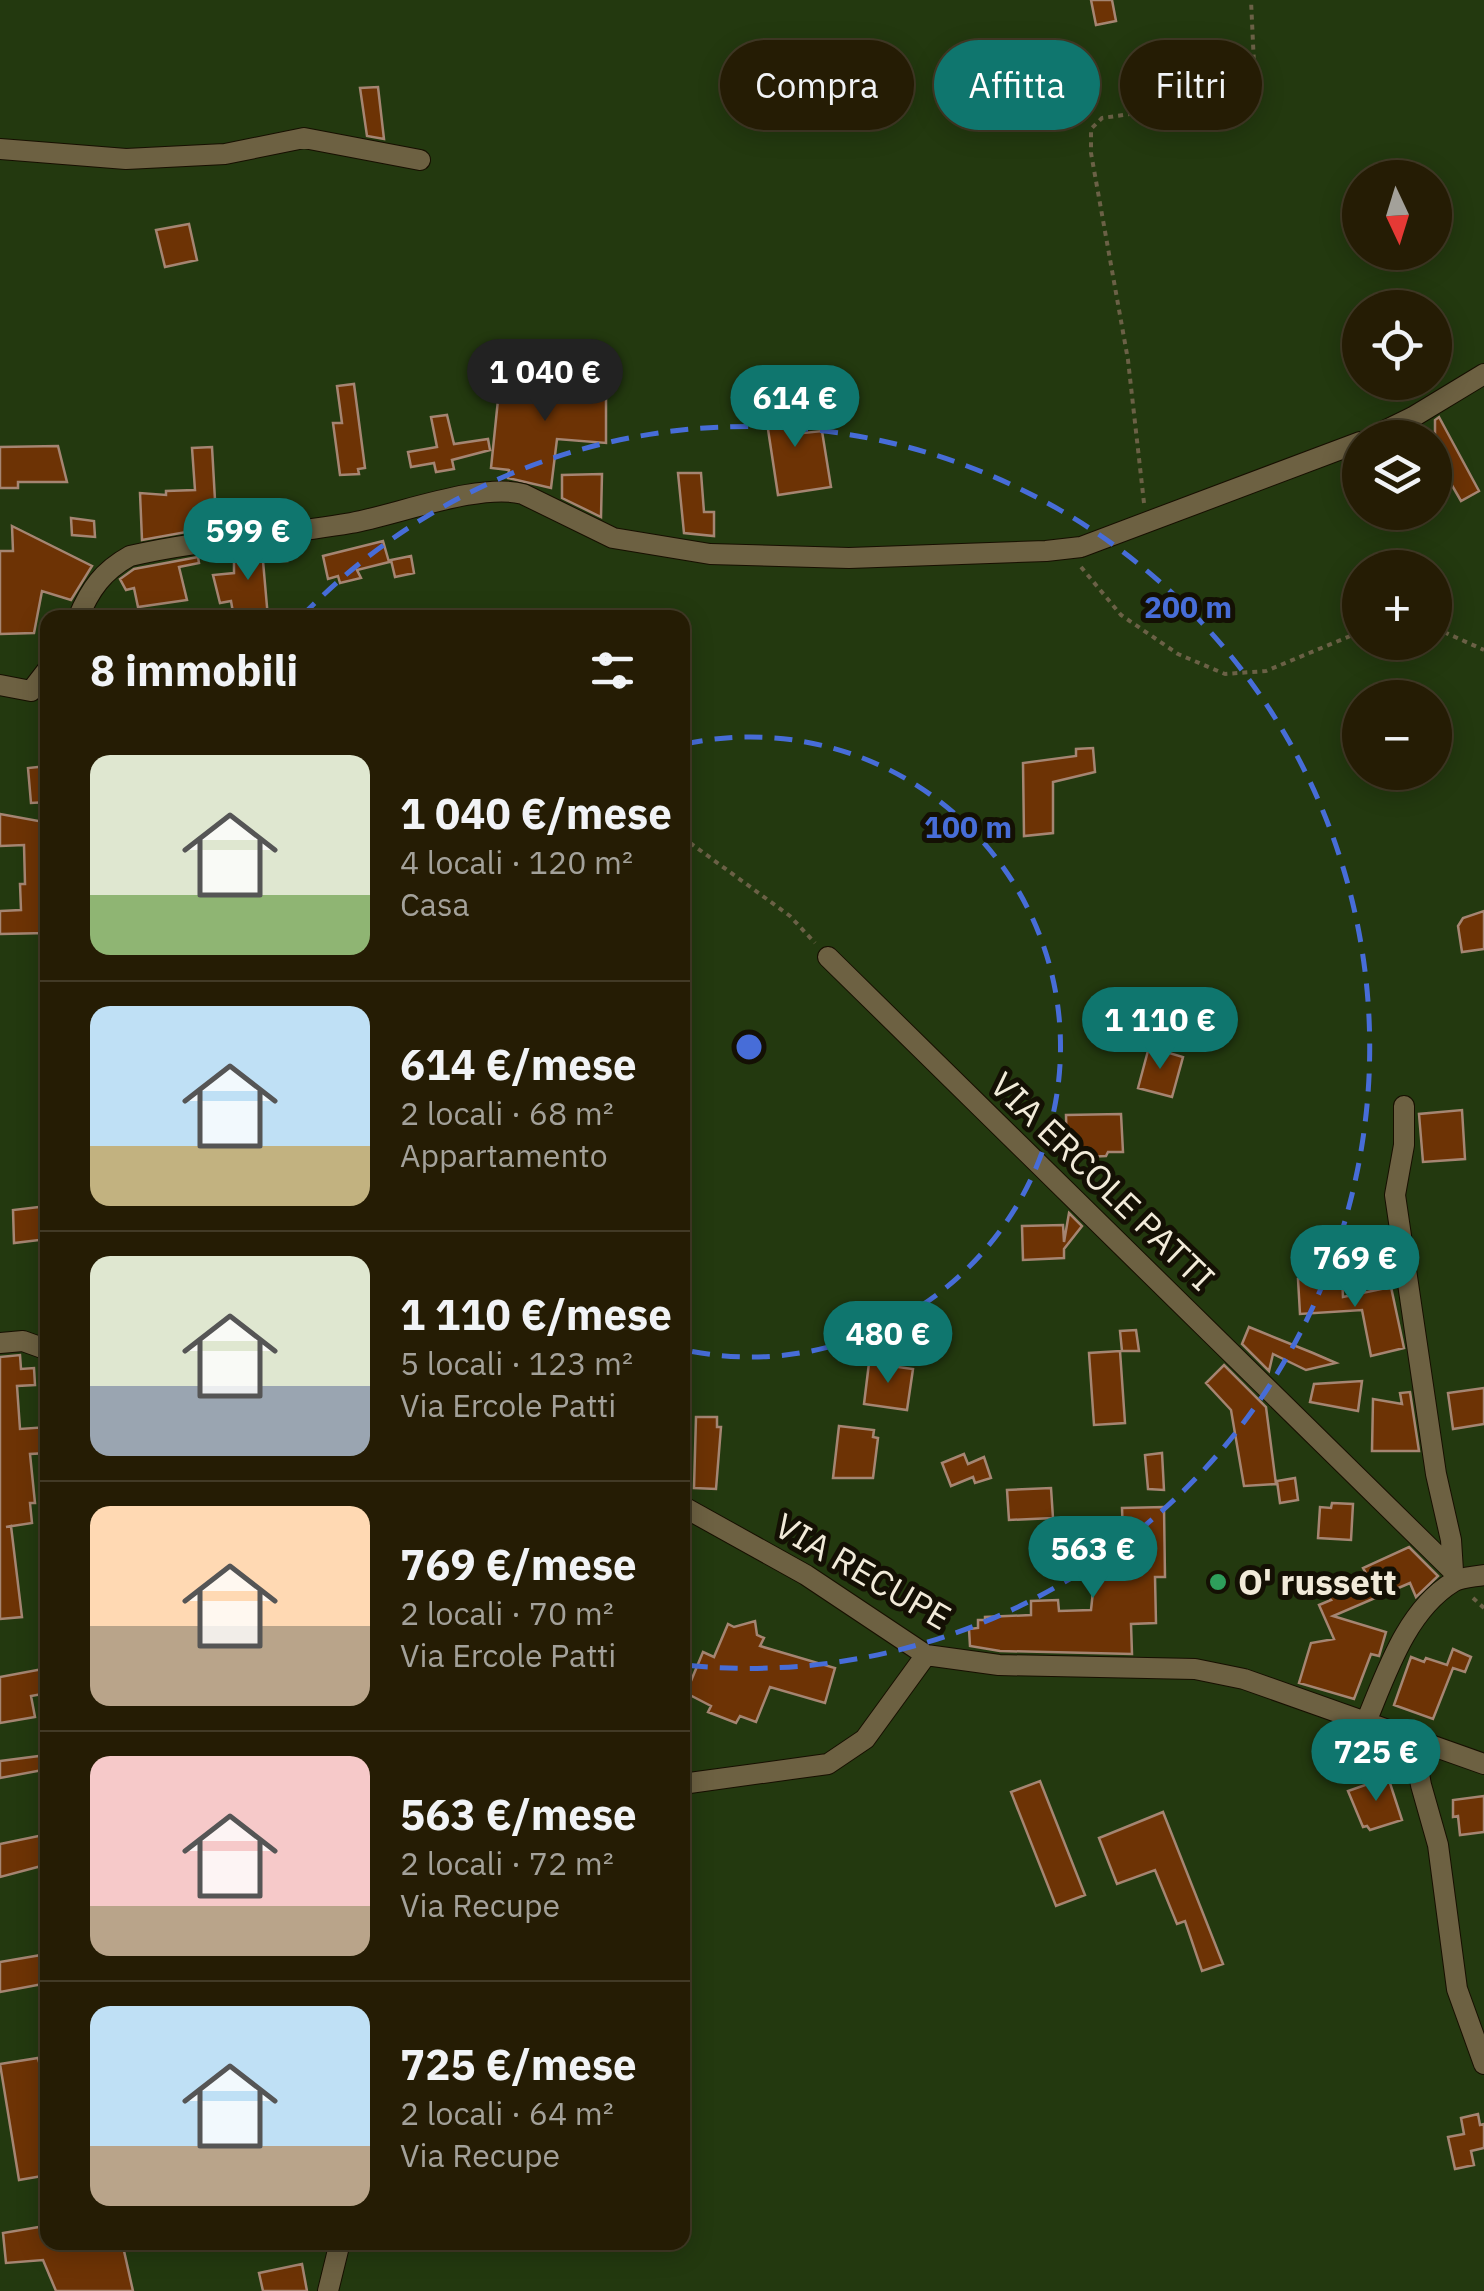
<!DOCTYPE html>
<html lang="it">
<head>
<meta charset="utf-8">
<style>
	:root { --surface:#251c04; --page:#312913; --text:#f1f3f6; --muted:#a3a19a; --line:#423a26; --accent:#0f766e }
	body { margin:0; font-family:"IBM Plex Sans",sans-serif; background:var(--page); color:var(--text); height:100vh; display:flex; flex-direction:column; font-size:38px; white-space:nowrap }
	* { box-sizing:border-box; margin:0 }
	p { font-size:32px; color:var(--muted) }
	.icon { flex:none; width:55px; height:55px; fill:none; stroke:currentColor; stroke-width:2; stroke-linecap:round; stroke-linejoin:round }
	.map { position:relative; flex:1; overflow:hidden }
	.side { position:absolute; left:40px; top:610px; width:650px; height:1640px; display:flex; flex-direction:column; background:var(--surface); border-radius:20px; box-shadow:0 5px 25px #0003,0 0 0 2px var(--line) }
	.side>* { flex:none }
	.hud { position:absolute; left:720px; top:40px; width:612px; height:90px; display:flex; gap:20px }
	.needle { width:65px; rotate:176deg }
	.tools { position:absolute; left:1342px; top:160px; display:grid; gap:20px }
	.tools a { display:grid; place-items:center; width:110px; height:110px; border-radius:50%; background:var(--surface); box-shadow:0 5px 25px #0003,0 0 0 2px var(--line); font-size:50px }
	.price { position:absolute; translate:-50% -85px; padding:0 22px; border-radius:35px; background:var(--accent); color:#fff; font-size:32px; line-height:65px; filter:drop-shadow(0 2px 5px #0008) }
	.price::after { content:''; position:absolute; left:50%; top:60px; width:30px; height:22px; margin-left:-15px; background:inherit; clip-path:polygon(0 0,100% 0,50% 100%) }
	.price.active { background:#222; color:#fff }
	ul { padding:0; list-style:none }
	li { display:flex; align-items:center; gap:30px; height:250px; padding:0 50px }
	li+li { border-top:2px solid var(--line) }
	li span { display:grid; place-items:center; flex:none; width:280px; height:200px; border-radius:20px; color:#555 }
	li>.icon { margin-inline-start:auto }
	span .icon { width:120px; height:120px; fill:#fffc; stroke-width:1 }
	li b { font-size:42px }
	h2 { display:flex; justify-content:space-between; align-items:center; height:120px; padding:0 50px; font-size:42px }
	.pill { padding:0 35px; border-radius:45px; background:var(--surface); box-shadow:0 5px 25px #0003,0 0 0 2px var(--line); font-size:35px; line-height:90px }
	.pill.active { background:var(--accent); color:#fff }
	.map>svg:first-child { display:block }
	.green { fill:#23390f; fill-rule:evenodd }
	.building { fill:#6d3305; stroke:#a58572; stroke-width:2.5 }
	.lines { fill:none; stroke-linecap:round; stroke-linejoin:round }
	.street-casing { stroke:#170f00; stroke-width:22 }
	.path { stroke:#6b6146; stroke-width:4; stroke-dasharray:5 5; stroke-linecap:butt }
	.street { stroke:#6d6142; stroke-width:20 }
	.ring { fill:none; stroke:#476dd8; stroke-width:5; stroke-dasharray:18 12 }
	.leisure-dot { fill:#2e9e5b; stroke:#141004; stroke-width:4 }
	.labels { text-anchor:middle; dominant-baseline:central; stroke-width:10; stroke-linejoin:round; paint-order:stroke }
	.street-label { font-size:35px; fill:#f1ead9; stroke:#141004 }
	.poi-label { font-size:35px; font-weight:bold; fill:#f1ead9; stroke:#141004; text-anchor:start }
	.centre { fill:#476dd8; stroke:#141004; stroke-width:5 }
	.ring-label { font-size:30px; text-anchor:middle; font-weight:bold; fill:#476dd8; stroke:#141004; stroke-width:10; stroke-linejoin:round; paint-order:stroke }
</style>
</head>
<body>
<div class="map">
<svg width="1484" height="2291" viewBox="0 0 1484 2291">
	<rect width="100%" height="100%" fill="#312606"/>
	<path class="green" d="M 0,0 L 1484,0 L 1484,2291 L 0,2291 ZM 1360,178 L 1435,178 L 1435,252 L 1360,252 ZM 1360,308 L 1435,308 L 1435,382 L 1360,382 ZM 1360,438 L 1435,438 L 1435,512 L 1360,512 ZM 1360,568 L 1435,568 L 1435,642 L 1360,642 ZM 48,618 L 682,618 L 682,2242 L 48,2242 ZM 1360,698 L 1435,698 L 1435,772 L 1360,772 Z"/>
	<path class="building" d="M 1091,0 L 1112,0 L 1116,21 L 1096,25 Z
		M 378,87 L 384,139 L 367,136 L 360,88 Z
		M 189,224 L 197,260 L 165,267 L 156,230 Z
		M 503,378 L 529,378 L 530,382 L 574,380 L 606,384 L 606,443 L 557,439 L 551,488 L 508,478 L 509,470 L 491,468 L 499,390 L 506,390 Z
		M 354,384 L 365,468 L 358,469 L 359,474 L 340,475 L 333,423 L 342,423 L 337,386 Z
		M 798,397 L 804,433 L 822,431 L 831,487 L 778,495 L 764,403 Z
		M 447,415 L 454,444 L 488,439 L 490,450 L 452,460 L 454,469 L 436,472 L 434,463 L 411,467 L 408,452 L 437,447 L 431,417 Z
		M 1439,417 L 1479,491 L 1461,501 L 1435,456 L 1435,420 Z
		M 58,446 L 67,482 L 18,482 L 18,488 L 0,488 L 0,447 Z
		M 212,447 L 215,500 L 227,500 L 228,525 L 192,527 L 192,531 L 142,540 L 140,493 L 166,495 L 166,491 L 195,490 L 192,448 Z
		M 678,473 L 701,473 L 704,512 L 714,512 L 714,536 L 684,533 Z
		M 602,474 L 601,517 L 562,498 L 562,475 Z
		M 71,518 L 94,521 L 95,537 L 72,535 Z
		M 12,526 L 92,566 L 71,600 L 42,591 L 34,633 L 0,634 L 0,551 L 13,551 Z
		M 383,541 L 389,562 L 357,570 L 361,578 L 340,583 L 338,576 L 328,579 L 323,556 Z
		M 285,546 L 287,561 L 263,561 L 268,618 L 234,618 L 231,601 L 220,603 L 213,575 L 234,573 L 234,553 Z
		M 411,556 L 414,573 L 395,577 L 391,560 Z
		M 198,557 L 199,563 L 179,567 L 187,600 L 138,607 L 134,588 L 126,590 L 120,579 L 134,569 Z
		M 1093,748 L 1095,772 L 1053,782 L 1053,833 L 1024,836 L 1023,763 L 1076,756 L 1076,749 Z
		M 48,766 L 48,802 L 31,803 L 28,768 Z
		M 0,814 L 44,822 L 46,933 L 0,934 L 0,911 L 21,910 L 20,884 L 25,884 L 24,845 L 0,846 Z
		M 1484,911 L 1484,949 L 1462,952 L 1458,926 L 1463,918 Z
		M 1149,1047 L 1183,1057 L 1172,1097 L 1138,1088 Z
		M 1462,1110 L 1465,1159 L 1423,1162 L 1419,1114 Z
		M 1121,1114 L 1123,1152 L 1108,1152 L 1106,1156 L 1067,1158 L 1066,1115 Z
		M 48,1206 L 48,1239 L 14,1243 L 13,1210 Z
		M 1069,1213 L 1082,1226 L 1064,1249 L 1064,1258 L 1023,1260 L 1022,1226 L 1063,1225 L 1064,1242 Z
		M 1342,1276 L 1343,1297 L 1391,1287 L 1404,1348 L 1371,1356 L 1362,1310 L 1300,1314 L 1298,1279 Z
		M 1249,1327 L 1313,1353 L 1336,1363 L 1306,1370 L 1273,1354 L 1269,1371 L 1242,1344 Z
		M 1136,1330 L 1139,1351 L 1122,1351 L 1120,1331 Z
		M 1120,1351 L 1125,1423 L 1094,1425 L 1089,1353 Z
		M 20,1355 L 21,1369 L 34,1368 L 35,1385 L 17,1386 L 20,1429 L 48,1427 L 48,1453 L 30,1454 L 35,1503 L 30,1503 L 32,1523 L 6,1527 L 11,1526 L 22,1617 L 0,1619 L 0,1357 Z
		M 869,1363 L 913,1369 L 907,1410 L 864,1404 Z
		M 1224,1365 L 1266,1407 L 1276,1484 L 1244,1486 L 1231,1410 L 1206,1383 Z
		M 1362,1381 L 1358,1411 L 1310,1402 L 1314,1384 Z
		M 1484,1388 L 1484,1424 L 1453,1429 L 1448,1393 Z
		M 1410,1392 L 1419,1451 L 1372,1451 L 1373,1399 L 1402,1404 L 1400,1393 Z
		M 696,1417 L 717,1417 L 717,1427 L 721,1427 L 716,1489 L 694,1488 Z
		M 839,1426 L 874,1430 L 873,1437 L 878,1438 L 873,1478 L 833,1478 Z
		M 1162,1453 L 1164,1490 L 1148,1489 L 1145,1455 Z
		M 964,1454 L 968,1464 L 984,1457 L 991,1478 L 975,1483 L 973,1477 L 951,1486 L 942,1463 Z
		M 1295,1478 L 1298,1500 L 1280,1503 L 1277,1481 Z
		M 1051,1488 L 1053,1518 L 1009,1520 L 1007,1490 Z
		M 1332,1503 L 1353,1504 L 1351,1540 L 1318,1538 L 1320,1507 L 1331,1508 Z
		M 1164,1507 L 1165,1577 L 1155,1577 L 1156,1623 L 1131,1624 L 1132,1654 L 1000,1651 L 970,1646 L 969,1629 L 978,1628 L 978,1620 L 985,1620 L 985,1617 L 1031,1615 L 1031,1601 L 1058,1600 L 1059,1611 L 1091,1610 L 1096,1564 L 1124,1563 L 1122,1508 Z
		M 1409,1547 L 1438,1576 L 1416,1597 L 1410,1583 L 1333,1616 L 1386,1632 L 1379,1656 L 1371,1654 L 1354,1699 L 1299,1683 L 1311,1643 L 1334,1639 L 1319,1605 L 1331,1600 L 1327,1596 L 1367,1575 L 1363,1568 Z
		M 755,1621 L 757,1635 L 764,1638 L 760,1646 L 835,1668 L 825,1703 L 770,1687 L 756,1722 L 740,1716 L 736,1723 L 708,1712 L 711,1706 L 686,1693 L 703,1652 L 714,1657 L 728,1624 L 734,1627 Z
		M 1453,1649 L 1471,1657 L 1465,1672 L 1453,1668 L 1433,1719 L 1394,1705 L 1411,1657 L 1424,1662 L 1426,1658 L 1447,1665 Z
		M 48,1668 L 48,1693 L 31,1696 L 35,1717 L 0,1723 L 0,1677 Z
		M 47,1755 L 48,1769 L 0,1778 L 0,1761 Z
		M 1388,1777 L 1402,1820 L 1370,1830 L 1367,1826 L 1363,1827 L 1348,1791 Z
		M 1040,1781 L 1085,1895 L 1056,1906 L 1011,1792 Z
		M 1484,1796 L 1484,1832 L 1460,1835 L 1458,1816 L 1453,1817 L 1453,1800 Z
		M 1163,1812 L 1223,1964 L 1202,1971 L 1185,1921 L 1177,1924 L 1155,1870 L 1117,1884 L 1099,1838 Z
		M 48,1834 L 48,1852 L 43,1852 L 45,1865 L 0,1877 L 0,1844 Z
		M 41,1955 L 48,1983 L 0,1992 L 0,1962 Z
		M 38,2058 L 48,2097 L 48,2175 L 19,2180 L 0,2064 Z
		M 1478,2114 L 1480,2125 L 1484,2124 L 1484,2148 L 1471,2151 L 1474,2165 L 1455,2169 L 1448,2137 L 1464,2134 L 1461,2118 Z
		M 45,2226 L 48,2242 L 122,2242 L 133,2291 L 56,2291 L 43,2260 L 6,2263 L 3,2233 Z
		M 302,2264 L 307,2291 L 263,2291 L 259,2273 Z"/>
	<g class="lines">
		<defs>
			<path id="street" d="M 0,149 L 126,159 L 225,154 L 304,138 L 420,160
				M 1370,438 L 1413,417 L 1484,374
				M 78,618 C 90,589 103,571 130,556 C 203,539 277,536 351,523 C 396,515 481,482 523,494 L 613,538 L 710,554 L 849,558 L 1046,551 L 1081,547 L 1360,442
				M 0,685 L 31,691 L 48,669
				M 828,957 L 1453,1571 L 1456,1580
				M 1404,1106 L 1404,1145 L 1395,1195 L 1436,1474 L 1451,1540 L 1453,1571
				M 0,1343 L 23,1341 L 48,1350
				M 682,1506 L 806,1575 L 926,1655 L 999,1665 L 1195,1669 L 1244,1679 L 1484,1764
				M 1366,1722 C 1386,1674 1406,1611 1453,1582 C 1461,1577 1474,1577 1484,1575
				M 1412,1737 L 1421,1785 L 1438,1845 L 1457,1989 L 1484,2064
				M 682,1784 L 828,1764 L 865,1739 L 926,1655
				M 328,2291 L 340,2242"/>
		</defs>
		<use href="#street" class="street-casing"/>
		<path class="path" d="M 1144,503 L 1128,360 L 1091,153 L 1091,129 L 1102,118 L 1243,98 L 1251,93 L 1255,86 L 1251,0
			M 1081,567 L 1121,615 L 1178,654 L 1225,674 L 1266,671 L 1360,632
			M 1435,628 L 1484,650
			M 682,837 L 790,916 L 815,943
			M 1473,1598 L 1484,1608"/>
		<use href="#street" class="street"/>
	</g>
	<g class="ring">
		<path d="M685 744A310 310 0 1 1 685 1350"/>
		<path d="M302 616A621 621 0 1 1 684 1665"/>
	</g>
	<circle class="leisure-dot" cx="1218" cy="1582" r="10"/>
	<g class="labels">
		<g class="street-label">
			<text transform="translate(1103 1181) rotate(44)">VIA ERCOLE PATTI</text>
			<text transform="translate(863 1571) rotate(30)">VIA RECUPE</text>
		</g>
		<g class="poi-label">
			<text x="1238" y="1582">O' russett</text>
		</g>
	</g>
	<circle cx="749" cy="1047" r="15" class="centre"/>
	<g class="ring-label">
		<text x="1188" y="618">200 m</text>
		<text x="968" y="838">100 m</text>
	</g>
</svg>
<div class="tools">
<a><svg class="needle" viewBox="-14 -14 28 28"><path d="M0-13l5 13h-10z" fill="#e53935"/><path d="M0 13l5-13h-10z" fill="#a3a19a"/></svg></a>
<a><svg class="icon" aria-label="locate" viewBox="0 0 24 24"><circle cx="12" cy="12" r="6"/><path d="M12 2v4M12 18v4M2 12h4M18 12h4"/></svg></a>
<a><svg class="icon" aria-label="layers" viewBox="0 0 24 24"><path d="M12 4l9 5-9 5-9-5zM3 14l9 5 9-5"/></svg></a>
<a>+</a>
<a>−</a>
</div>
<b class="price active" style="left:545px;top:424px">1 040 €</b>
<b class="price" style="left:795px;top:450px">614 €</b>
<b class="price" style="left:248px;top:583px">599 €</b>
<b class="price" style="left:1160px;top:1072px">1 110 €</b>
<b class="price" style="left:1355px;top:1310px">769 €</b>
<b class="price" style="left:888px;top:1386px">480 €</b>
<b class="price" style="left:1093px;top:1601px">563 €</b>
<b class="price" style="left:1376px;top:1804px">725 €</b>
<div class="hud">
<a class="pill">Compra</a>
<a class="pill active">Affitta</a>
<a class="pill">Filtri</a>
</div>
<section class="side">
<h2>8 immobili<svg class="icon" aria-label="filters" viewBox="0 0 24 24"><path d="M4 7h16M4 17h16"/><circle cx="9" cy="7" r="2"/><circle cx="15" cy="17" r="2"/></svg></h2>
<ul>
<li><span style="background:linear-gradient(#dfe7d0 70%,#8fb573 0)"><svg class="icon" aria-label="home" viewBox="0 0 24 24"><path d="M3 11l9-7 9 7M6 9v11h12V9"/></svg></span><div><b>1 040 €/mese</b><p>4 locali · 120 m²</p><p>Casa</p></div></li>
<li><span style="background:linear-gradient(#bfe0f5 70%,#c2b280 0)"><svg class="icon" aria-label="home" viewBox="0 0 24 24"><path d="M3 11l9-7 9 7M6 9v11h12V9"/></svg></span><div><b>614 €/mese</b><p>2 locali · 68 m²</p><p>Appartamento</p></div></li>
<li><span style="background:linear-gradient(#dfe7d0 65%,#9aa5b1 0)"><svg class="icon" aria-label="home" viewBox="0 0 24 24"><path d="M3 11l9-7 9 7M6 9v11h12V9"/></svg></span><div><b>1 110 €/mese</b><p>5 locali · 123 m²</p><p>Via Ercole Patti</p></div></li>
<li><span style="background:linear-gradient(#ffd9b3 60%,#b9a48a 0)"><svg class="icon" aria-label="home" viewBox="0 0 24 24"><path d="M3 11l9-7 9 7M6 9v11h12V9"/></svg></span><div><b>769 €/mese</b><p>2 locali · 70 m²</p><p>Via Ercole Patti</p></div></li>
<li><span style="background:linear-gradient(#f6c9c9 75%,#b9a48a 0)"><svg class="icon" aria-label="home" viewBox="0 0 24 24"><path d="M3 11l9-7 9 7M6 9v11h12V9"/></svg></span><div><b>563 €/mese</b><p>2 locali · 72 m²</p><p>Via Recupe</p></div></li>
<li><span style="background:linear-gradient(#bfe0f5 70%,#b9a48a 0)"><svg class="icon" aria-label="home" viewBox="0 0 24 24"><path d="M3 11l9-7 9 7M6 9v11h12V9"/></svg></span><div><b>725 €/mese</b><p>2 locali · 64 m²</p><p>Via Recupe</p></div></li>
</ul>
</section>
</div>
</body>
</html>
